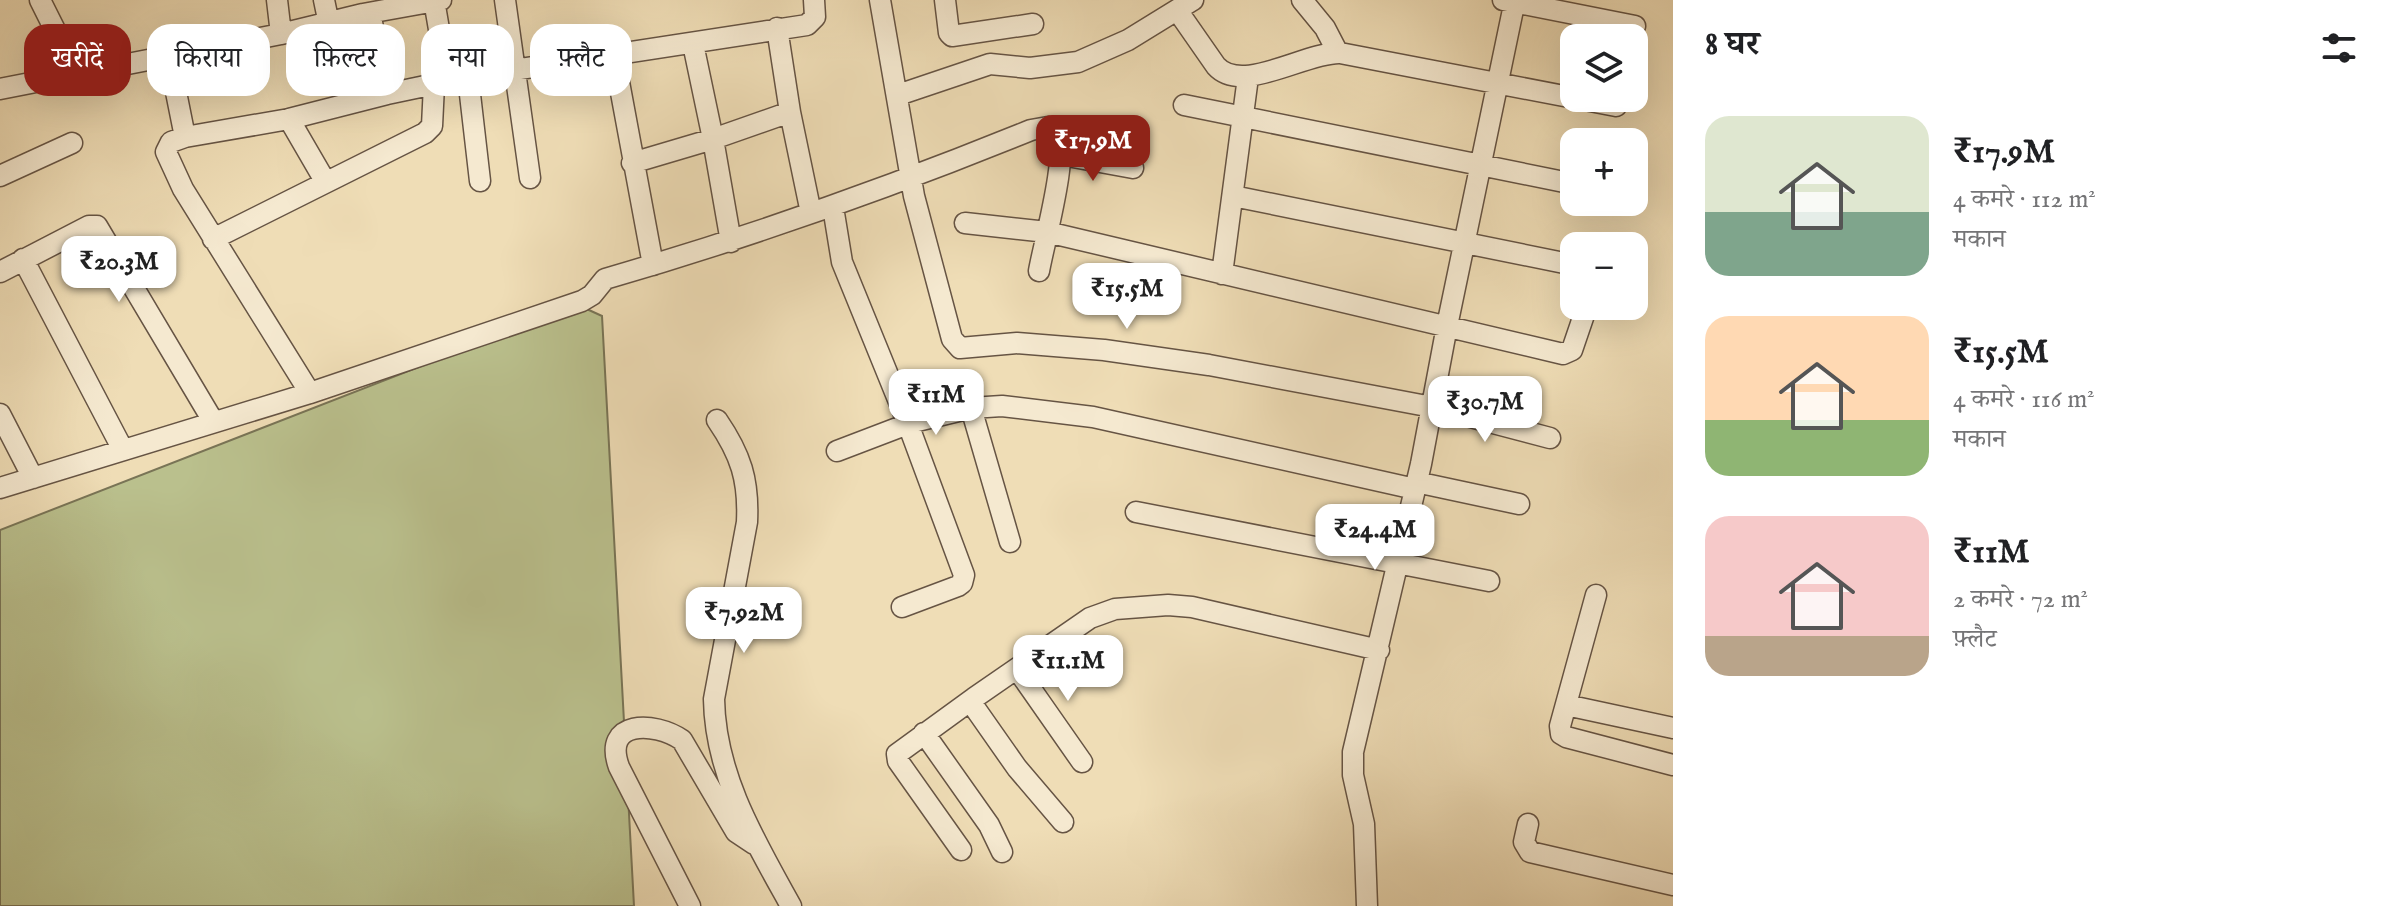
<!DOCTYPE html>
<html lang="hi">
<head>
<meta charset="utf-8">
<style>
	:root { --surface:#fff; --page:#f2f2f2; --text:#202124; --muted:#757577; --accent:#8f2418 }
	body { margin:0; font-family:"IM FELL English","Noto Serif Devanagari",serif; background:var(--page); color:var(--text); height:100vh; display:flex; flex-direction:column; font-size:30px; white-space:nowrap }
	* { box-sizing:border-box; margin:0 }
	p { font-size:26px; color:var(--muted) }
	.icon { flex:none; width:44px; height:44px; fill:none; stroke:currentColor; stroke-width:2; stroke-linecap:round; stroke-linejoin:round }
	.map { position:relative; flex:1; overflow:hidden }
	.sheet { display:flex; flex-direction:column; background:var(--surface); width:720px }
	.sheet>* { flex:none }
	.hud { position:absolute; left:24px; top:24px; width:760px; height:72px; display:flex; gap:16px }
	.buttons { position:absolute; left:1560px; top:24px; display:grid; gap:16px }
	.buttons a { display:grid; place-items:center; width:88px; height:88px; border-radius:16px; background:var(--surface); box-shadow:0 8px 32px #0002; font-size:40px }
	.price { position:absolute; translate:-50% -68px; padding:0 18px; border-radius:16px; background:#fff; color:#222; font-size:26px; line-height:52px; filter:drop-shadow(0 2px 4px #0008) }
	.price::after { content:''; position:absolute; left:50%; top:48px; width:24px; height:18px; margin-left:-12px; background:inherit; clip-path:polygon(0 0,100% 0,50% 100%) }
	.price.on { background:var(--accent); color:#fff }
	ul { padding:0; list-style:none }
	li { display:flex; align-items:center; gap:24px; height:200px; padding:0 32px }
	li span { display:grid; place-items:center; flex:none; width:224px; height:160px; border-radius:24px; color:#555 }
	li>.icon { margin-inline-start:auto }
	span .icon { width:96px; height:96px; fill:#fffc; stroke-width:1 }
	li b { font-size:34px }
	h2 { display:flex; justify-content:space-between; align-items:center; height:96px; padding:0 32px; font-size:34px }
	.tag { padding:0 28px; border-radius:24px; background:var(--surface); box-shadow:0 8px 32px #0002; font-size:28px; line-height:72px }
	.tag.on { background:var(--accent); color:#fff }
	main { display:flex; flex:1; min-height:0 }
	.map>svg:first-child { display:block }
	.green { fill:#bac08d; stroke:#797456; stroke-width:2 }
	.lines { fill:none; stroke-linecap:round; stroke-linejoin:round }
	.minor-casing { stroke:#665444; stroke-width:23 }
	.minor { stroke:#f5e9d0; stroke-width:20 }
</style>
</head>
<body>
<main>
<div class="map">
<svg width="1673" height="906" viewBox="0 0 1673 906">
	<rect width="100%" height="100%" fill="#efddb6"/>
	<filter id="stains"><feTurbulence type="fractalNoise" baseFrequency=".0025" numOctaves="4"/><feColorMatrix values="0 0 0 0 .2 0 0 0 0 .09 0 0 0 0 .02 0 0 0 .5 -.17"/></filter>
	<radialGradient id="worn" r=".72"><stop offset=".6" stop-color="#630" stop-opacity="0"/><stop offset="1" stop-color="#630" stop-opacity=".3"/></radialGradient>
	<path class="green" d="M 578,305 L 602,316 L 634,906 L 0,906 L 0,530 Z"/>
	<g class="lines">
		<defs>
			<path id="minor" d="M 40,0 L 56,32 L 65,75
				M 277,0 L 281,34
				M 324,0 L 329,24
				M 434,0 L 448,82
				M 505,0 L 530,178
				M 880,0 L 914,196 L 952,339 L 960,348 L 1017,343 L 1104,350 L 1209,365 L 1432,407 L 1550,438
				M 945,0 L 949,33 L 952,36 L 1033,24
				M 1302,0 L 1325,28 L 1338,53
				M 1503,0 L 1635,26
				M 1177,10 L 1216,66 C 1242,95 1305,52 1340,53 L 1616,106
				M 370,13 L 387,94
				M 693,44 L 713,139 L 731,242
				M 614,55 L 653,265
				M 169,57 L 185,137
				M 468,77 L 480,181
				M 0,89 L 281,34 L 363,14 L 441,0
				M 898,95 L 990,64 L 1030,68 L 1078,62 L 1128,40 L 1193,0
				M 1184,105 L 1574,184
				M 790,112 L 811,213
				M 289,119 L 325,181
				M 1062,155 L 1133,168
				M 632,163 L 713,139 L 790,112 L 777,28
				M 0,176 L 72,143
				M 1233,196 L 1574,265
				M 833,207 L 842,262 L 908,424 L 964,575 L 962,583 L 958,586 L 902,607
				M 965,223 L 1047,232 L 1563,354 L 1572,350 L 1587,306
				M 213,239 L 425,133 L 432,126 L 434,85
				M 23,259 L 123,450
				M 0,272 L 89,226 L 97,226 L 213,421
				M 1222,274 L 1248,77
				M 310,393 L 582,301 L 592,295 L 605,279 C 750,237 891,187 1031,130 L 1048,127 L 1057,129 C 1070,151 1044,242 1039,271
				M 971,408 L 1010,542
				M 0,414 L 33,478
				M 717,420 C 741,455 749,480 747,522 L 714,699 C 715,775 755,841 791,906
				M 837,451 L 913,422 L 971,408 L 1002,406 L 1093,417 L 1415,489
				M 1416,482 L 1519,504
				M 0,488 L 310,393 L 183,189 L 166,152 L 171,142 L 185,137 L 289,119 L 387,94 L 468,77 L 807,25 L 815,17 L 814,0
				M 1136,512 L 1489,581
				M 1596,595 L 1560,726 L 1561,734 L 1566,737 L 1673,765
				M 1017,669 L 1082,762
				M 970,701 L 1017,768 L 1063,822
				M 1566,705 L 1673,728
				M 924,733 L 989,825 L 1002,852
				M 1528,824 L 1524,842 L 1530,852 L 1673,885
				M 961,850 L 898,761 L 897,754 L 974,698 L 1090,618 L 1115,609 L 1168,605 L 1192,607 L 1379,650
				M 690,906 L 619,767 C 602,720 654,721 682,740 L 736,832 L 754,844
				M 1367,906 L 1364,824 L 1353,775 L 1353,752 L 1421,464 L 1447,326 L 1515,0"/>
		</defs>
		<use href="#minor" class="minor-casing"/>
		<use href="#minor" class="minor"/>
	</g>
	<rect width="100%" height="100%" filter="url(#stains)"/>
	<rect width="100%" height="100%" fill="url(#worn)"/>
</svg>
<div class="buttons">
<a><svg class="icon" aria-label="layers" viewBox="0 0 24 24"><path d="M12 4l9 5-9 5-9-5zM3 14l9 5 9-5"/></svg></a>
<a>+</a>
<a>−</a>
</div>
<b class="price on" style="left:1093px;top:183px">₹17.9M</b>
<b class="price" style="left:119px;top:304px">₹20.3M</b>
<b class="price" style="left:1127px;top:331px">₹15.5M</b>
<b class="price" style="left:936px;top:437px">₹11M</b>
<b class="price" style="left:1485px;top:444px">₹30.7M</b>
<b class="price" style="left:1375px;top:572px">₹24.4M</b>
<b class="price" style="left:744px;top:655px">₹7.92M</b>
<b class="price" style="left:1068px;top:703px">₹11.1M</b>
<div class="hud">
<a class="tag on">खरीदें</a>
<a class="tag">किराया</a>
<a class="tag">फ़िल्टर</a>
<a class="tag">नया</a>
<a class="tag">फ़्लैट</a>
</div>
</div>
<section class="sheet">
<h2>8 घर<svg class="icon" aria-label="filters" viewBox="0 0 24 24"><path d="M4 7h16M4 17h16"/><circle cx="9" cy="7" r="2"/><circle cx="15" cy="17" r="2"/></svg></h2>
<ul>
<li><span style="background:linear-gradient(#dfe7d0 60%,#7fa58c 0)"><svg class="icon" aria-label="home" viewBox="0 0 24 24"><path d="M3 11l9-7 9 7M6 9v11h12V9"/></svg></span><div><b>₹17.9M</b><p>4 कमरे · 112 m²</p><p>मकान</p></div></li>
<li><span style="background:linear-gradient(#ffd9b3 65%,#8fb573 0)"><svg class="icon" aria-label="home" viewBox="0 0 24 24"><path d="M3 11l9-7 9 7M6 9v11h12V9"/></svg></span><div><b>₹15.5M</b><p>4 कमरे · 116 m²</p><p>मकान</p></div></li>
<li><span style="background:linear-gradient(#f6c9c9 75%,#b9a48a 0)"><svg class="icon" aria-label="home" viewBox="0 0 24 24"><path d="M3 11l9-7 9 7M6 9v11h12V9"/></svg></span><div><b>₹11M</b><p>2 कमरे · 72 m²</p><p>फ़्लैट</p></div></li>
</ul>
</section>
</main>
</body>
</html>
